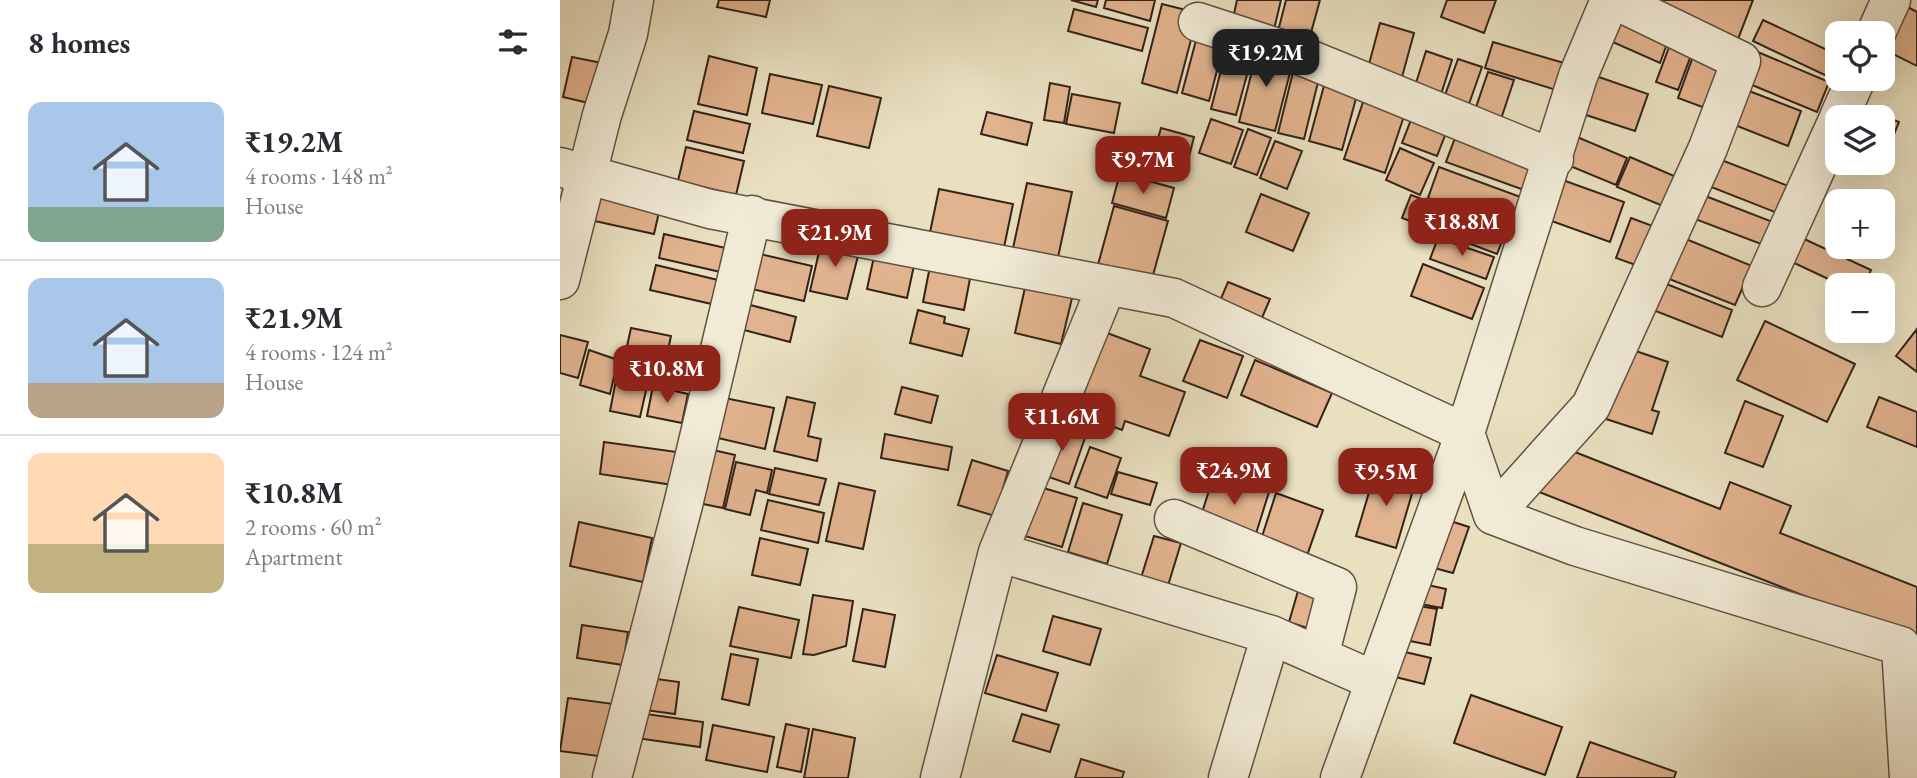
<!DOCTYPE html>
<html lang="en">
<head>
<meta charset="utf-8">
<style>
	:root { --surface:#fff; --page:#f7f7f7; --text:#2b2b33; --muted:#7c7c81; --line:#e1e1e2; --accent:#8f2418 }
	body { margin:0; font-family:"EB Garamond",serif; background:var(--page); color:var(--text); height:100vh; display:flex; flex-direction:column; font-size:26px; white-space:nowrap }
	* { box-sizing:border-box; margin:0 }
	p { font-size:23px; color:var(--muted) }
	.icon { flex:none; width:38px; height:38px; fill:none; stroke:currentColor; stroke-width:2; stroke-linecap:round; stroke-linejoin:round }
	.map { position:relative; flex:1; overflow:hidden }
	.side { display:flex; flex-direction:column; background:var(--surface); width:560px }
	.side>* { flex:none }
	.tools { position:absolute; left:1265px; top:21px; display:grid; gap:14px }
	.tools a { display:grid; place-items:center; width:70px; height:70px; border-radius:14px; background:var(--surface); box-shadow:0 7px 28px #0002; font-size:35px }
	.price { position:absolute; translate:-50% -60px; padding:0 16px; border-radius:14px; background:var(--accent); color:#fff; font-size:23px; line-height:46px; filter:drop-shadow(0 2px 4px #0008) }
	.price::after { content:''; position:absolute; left:50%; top:42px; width:21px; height:16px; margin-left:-10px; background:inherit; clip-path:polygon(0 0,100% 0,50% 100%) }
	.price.selected { background:#222; color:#fff }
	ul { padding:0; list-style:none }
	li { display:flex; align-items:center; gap:21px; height:175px; padding:0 28px }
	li+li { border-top:2px solid var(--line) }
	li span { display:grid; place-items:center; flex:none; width:196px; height:140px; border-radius:14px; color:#555 }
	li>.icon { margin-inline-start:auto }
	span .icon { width:84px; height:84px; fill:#fffc; stroke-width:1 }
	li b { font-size:30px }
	h2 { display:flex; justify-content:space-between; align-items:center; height:84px; padding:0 28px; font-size:30px }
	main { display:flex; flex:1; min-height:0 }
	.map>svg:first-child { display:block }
	.building { fill:#e1b38e; stroke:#342319; stroke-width:2 }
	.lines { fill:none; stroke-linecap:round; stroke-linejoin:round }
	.minor-casing { stroke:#615243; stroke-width:41 }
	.minor { stroke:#f1ebd6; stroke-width:38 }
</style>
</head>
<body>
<main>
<section class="side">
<h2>8 homes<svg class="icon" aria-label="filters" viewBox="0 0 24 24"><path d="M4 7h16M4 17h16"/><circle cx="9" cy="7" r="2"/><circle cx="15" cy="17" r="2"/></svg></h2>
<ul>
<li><span style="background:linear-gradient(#a9c7e8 75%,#7fa58c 0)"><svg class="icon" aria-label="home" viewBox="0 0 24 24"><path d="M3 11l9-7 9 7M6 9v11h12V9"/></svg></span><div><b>₹19.2M</b><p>4 rooms · 148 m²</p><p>House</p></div></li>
<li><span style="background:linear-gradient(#a9c7e8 75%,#b9a48a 0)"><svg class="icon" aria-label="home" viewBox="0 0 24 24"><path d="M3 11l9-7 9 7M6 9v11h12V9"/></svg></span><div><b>₹21.9M</b><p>4 rooms · 124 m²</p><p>House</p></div></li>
<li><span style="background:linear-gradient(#ffd9b3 65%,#c2b280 0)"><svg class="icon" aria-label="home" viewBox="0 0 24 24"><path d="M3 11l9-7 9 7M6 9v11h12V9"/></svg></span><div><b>₹10.8M</b><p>2 rooms · 60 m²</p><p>Apartment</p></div></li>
</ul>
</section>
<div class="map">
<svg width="1357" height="778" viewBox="0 0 1357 778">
	<rect width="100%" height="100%" fill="#e9e0c0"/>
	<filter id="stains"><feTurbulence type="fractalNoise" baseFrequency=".00286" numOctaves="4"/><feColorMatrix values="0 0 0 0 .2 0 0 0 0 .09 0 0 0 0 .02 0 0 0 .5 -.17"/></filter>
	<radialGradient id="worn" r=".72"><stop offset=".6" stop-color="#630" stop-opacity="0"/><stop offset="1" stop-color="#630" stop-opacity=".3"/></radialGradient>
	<path class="building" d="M 159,0 L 210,0 L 206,17 L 157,7 Z
		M 511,0 L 538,0 L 536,7 Z
		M 546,0 L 595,0 L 590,21 L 544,8 Z
		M 677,0 L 721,0 L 712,38 L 671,28 Z
		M 726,0 L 760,0 L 746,51 L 715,43 Z
		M 887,0 L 936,0 L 924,33 L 881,17 Z
		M 1099,0 L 1193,0 L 1178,39 Z
		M 602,4 L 638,13 L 617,93 L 582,83 Z
		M 1344,5 L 1357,12 L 1357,66 L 1323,49 Z
		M 1052,7 L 1111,33 L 1100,63 L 1039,36 Z
		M 514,9 L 588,28 L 582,51 L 508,31 Z
		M 1203,20 L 1278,55 L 1269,77 L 1193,41 Z
		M 820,23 L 854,33 L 839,88 L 805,79 Z
		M 639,29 L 666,36 L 649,101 L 622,93 Z
		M 933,42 L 1014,66 L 1006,93 L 925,68 Z
		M 1111,42 L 1133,50 L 1118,90 L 1096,82 Z
		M 668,43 L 694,49 L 676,115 L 651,109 Z
		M 698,48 L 734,57 L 715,131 L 679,122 Z
		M 1193,50 L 1269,82 L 1257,112 L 1180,80 Z
		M 866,51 L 892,60 L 877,107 L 851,99 Z
		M 1135,51 L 1170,63 L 1153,111 L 1118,98 Z
		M 149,56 L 197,68 L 187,115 L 138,104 Z
		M 12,57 L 42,63 L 33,104 L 3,97 Z
		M 898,59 L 922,67 L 904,118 L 880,109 Z
		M 735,64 L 761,70 L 744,139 L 718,133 Z
		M 928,72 L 954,80 L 937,131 L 911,122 Z
		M 210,74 L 262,85 L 253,124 L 202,113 Z
		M 1033,75 L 1088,94 L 1075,131 L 1020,113 Z
		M 765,82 L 798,91 L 782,150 L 749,141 Z
		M 490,83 L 510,87 L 504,123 L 484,120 Z
		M 269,86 L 321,98 L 309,148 L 257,136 Z
		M 1176,86 L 1241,111 L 1228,146 L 1162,120 Z
		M 807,90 L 848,104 L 825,173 L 784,159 Z
		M 512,94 L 560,103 L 554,133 L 506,124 Z
		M 1297,105 L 1339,122 L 1323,161 L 1323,117 L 1292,117 Z
		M 856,107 L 891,120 L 877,156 L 842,143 Z
		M 134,111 L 190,124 L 183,153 L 127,140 Z
		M 427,112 L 472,123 L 467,145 L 421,134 Z
		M 651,119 L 683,130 L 671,164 L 639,153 Z
		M 601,128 L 634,137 L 625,172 L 591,163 Z
		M 688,129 L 711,138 L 697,175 L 674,167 Z
		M 898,130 L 975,158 L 964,190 L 886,162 Z
		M 1010,134 L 1067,158 L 1056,185 L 998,161 Z
		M 715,141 L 742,151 L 727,189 L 700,178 Z
		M 126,147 L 184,161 L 176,195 L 118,181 Z
		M 840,148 L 874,163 L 860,195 L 826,180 Z
		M 1151,156 L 1236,189 L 1225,216 L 1141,183 Z
		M 1070,157 L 1128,182 L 1115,211 L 1057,187 Z
		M 1291,163 L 1322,163 L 1318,174 Z
		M 879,167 L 966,199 L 954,230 L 868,198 Z
		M 560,173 L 614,188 L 606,218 L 552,203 Z
		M 997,178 L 1064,202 L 1050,242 L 983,218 Z
		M 467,183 L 512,192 L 497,262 L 452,253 Z
		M 38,184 L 102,199 L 94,234 L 30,220 Z
		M 379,189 L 453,204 L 442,257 L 368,242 Z
		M 1135,192 L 1218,224 L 1209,247 L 1127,216 Z
		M 701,194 L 749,213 L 733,251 L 686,232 Z
		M 851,195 L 946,231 L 937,254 L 842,218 Z
		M 554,206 L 608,221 L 590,286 L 536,272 Z
		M 1071,218 L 1098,228 L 1084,268 L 1056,258 Z
		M 104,234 L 170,249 L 165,273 L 99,258 Z
		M 1116,235 L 1192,266 L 1175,305 L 1099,275 Z
		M 878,238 L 934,257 L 926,279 L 870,259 Z
		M 1242,238 L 1311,270 L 1304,285 L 1281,285 L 1230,261 Z
		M 262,239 L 300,248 L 287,299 L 250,291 Z
		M 316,247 L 356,256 L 347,298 L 307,289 Z
		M 191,252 L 252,266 L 244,301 L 183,287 Z
		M 371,261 L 412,268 L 404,310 L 363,302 Z
		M 863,264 L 924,288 L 912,319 L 851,296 Z
		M 96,265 L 162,281 L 156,305 L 90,290 Z
		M 668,282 L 710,299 L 696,332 L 654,315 Z
		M 466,283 L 513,294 L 501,344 L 455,333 Z
		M 1104,283 L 1172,310 L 1162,337 L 1093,310 Z
		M 175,301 L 236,317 L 230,342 L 169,326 Z
		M 358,310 L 385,317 L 384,323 L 409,329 L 402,356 L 350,343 Z
		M 1205,321 L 1295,364 L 1267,422 L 1177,380 Z
		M 71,328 L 111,336 L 101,383 L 61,374 Z
		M 534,328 L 590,349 L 580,376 L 625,392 L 609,436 L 565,421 L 562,430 L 504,409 Z
		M 1357,329 L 1357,372 L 1336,356 Z
		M 0,335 L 28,342 L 18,378 L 0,373 Z
		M 640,340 L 683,356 L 667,398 L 623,381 Z
		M 1064,347 L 1108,362 L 1092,410 L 1099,412 L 1092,434 L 1040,417 Z
		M 29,350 L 58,360 L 50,394 L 20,385 Z
		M 695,360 L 772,393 L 757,427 L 681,395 Z
		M 56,380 L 87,386 L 80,417 L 50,411 Z
		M 93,386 L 128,394 L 122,423 L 87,416 Z
		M 342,387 L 378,396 L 371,423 L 335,414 Z
		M 150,395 L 214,408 L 205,449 L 141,434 Z
		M 227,397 L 255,403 L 248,436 L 261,439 L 257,461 L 214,451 Z
		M 1319,397 L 1357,412 L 1357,447 L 1307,427 Z
		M 1185,401 L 1223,416 L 1203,467 L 1165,453 Z
		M 496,422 L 527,432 L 509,484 L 477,473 Z
		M 325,434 L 392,447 L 388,470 L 321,458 Z
		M 44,442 L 117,452 L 113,485 L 40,474 Z
		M 997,445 L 1160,509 L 1170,482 L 1231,506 L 1220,533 L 1357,587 L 1357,640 L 979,492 Z
		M 140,447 L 175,455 L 163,508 L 128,501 Z
		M 530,447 L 561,458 L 547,498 L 515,487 Z
		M 412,460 L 448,471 L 435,516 L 398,505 Z
		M 176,462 L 212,470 L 207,493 L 196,490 L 190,515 L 165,509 Z
		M 215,468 L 266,479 L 259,505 L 209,494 Z
		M 816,469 L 856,480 L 836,548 L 796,536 Z
		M 558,472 L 597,483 L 590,505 L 551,494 Z
		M 654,475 L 709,492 L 694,540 L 639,522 Z
		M 279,483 L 315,491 L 303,549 L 266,541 Z
		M 470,484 L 517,498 L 502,547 L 455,533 Z
		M 716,493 L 763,510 L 744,564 L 698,549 Z
		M 208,500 L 264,513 L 258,543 L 201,530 Z
		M 523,503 L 562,515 L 547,564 L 508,552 Z
		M 878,517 L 909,527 L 893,573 L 863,565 Z
		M 19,522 L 92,538 L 83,582 L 10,566 Z
		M 594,536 L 621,543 L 603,602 L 576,594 Z
		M 200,538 L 248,549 L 240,585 L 192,575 Z
		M 854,582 L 886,589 L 882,608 L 850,602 Z
		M 738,591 L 766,599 L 756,631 L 729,622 Z
		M 253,595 L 293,601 L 286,646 L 254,655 L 243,654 Z
		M 847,604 L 877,609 L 870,645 L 840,639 Z
		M 179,607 L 239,620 L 231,658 L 170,646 Z
		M 303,609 L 335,615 L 325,667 L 293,661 Z
		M 493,616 L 541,629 L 530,665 L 483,651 Z
		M 22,625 L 68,632 L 63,665 L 17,658 Z
		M 832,649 L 871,658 L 864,684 L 827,675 Z
		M 171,654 L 198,659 L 189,705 L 162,699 Z
		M 437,655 L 498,673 L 486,711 L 425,693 Z
		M 82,677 L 119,682 L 115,714 L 78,709 Z
		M 911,695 L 1002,727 L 985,775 L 894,743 Z
		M 8,698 L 54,704 L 46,757 L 0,751 Z
		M 72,712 L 143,722 L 140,747 L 69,737 Z
		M 462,714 L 499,725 L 490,752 L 453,741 Z
		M 226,724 L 249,729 L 241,772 L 217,767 Z
		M 153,725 L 214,737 L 207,772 L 146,760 Z
		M 253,729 L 295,738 L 288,778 L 244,778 Z
		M 1030,742 L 1116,772 L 1114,778 L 1017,778 Z
		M 521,759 L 564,772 L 562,778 L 515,778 Z"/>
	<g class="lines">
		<defs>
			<path id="minor" d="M 638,22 L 739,55 L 994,159
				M 1316,33 L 1331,0
				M 1279,117 L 1296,79
				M 0,167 L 150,209 L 614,298 L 905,433 L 933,515 L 1015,546 L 1341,646 L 1349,778
				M 0,280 L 42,115 L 68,34 L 74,0
				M 1202,287 L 1278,120
				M 933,515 L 1031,406 L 1148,148 L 1181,61 L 1055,0
				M 614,519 L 777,587 L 759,656
				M 438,552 L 711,635 L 815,681
				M 52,778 L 123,505 L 192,215
				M 380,778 L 438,552 L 547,285
				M 668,778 L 711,635
				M 780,778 L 905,433 L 1018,76 L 1050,0"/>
		</defs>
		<use href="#minor" class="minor-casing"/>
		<use href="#minor" class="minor"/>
	</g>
	<rect width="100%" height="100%" filter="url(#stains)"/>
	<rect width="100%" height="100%" fill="url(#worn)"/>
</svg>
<div class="tools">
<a><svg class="icon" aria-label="locate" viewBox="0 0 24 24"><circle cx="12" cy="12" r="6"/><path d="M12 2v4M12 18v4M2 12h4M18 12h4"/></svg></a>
<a><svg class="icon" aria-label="layers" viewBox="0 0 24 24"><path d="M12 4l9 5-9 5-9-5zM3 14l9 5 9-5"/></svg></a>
<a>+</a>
<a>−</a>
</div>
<b class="price selected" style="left:706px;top:89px">₹19.2M</b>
<b class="price" style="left:583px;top:196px">₹9.7M</b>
<b class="price" style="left:902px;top:258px">₹18.8M</b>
<b class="price" style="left:275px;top:269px">₹21.9M</b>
<b class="price" style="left:107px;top:405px">₹10.8M</b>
<b class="price" style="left:502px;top:453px">₹11.6M</b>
<b class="price" style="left:674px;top:507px">₹24.9M</b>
<b class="price" style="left:826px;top:508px">₹9.5M</b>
</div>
</main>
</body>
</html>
